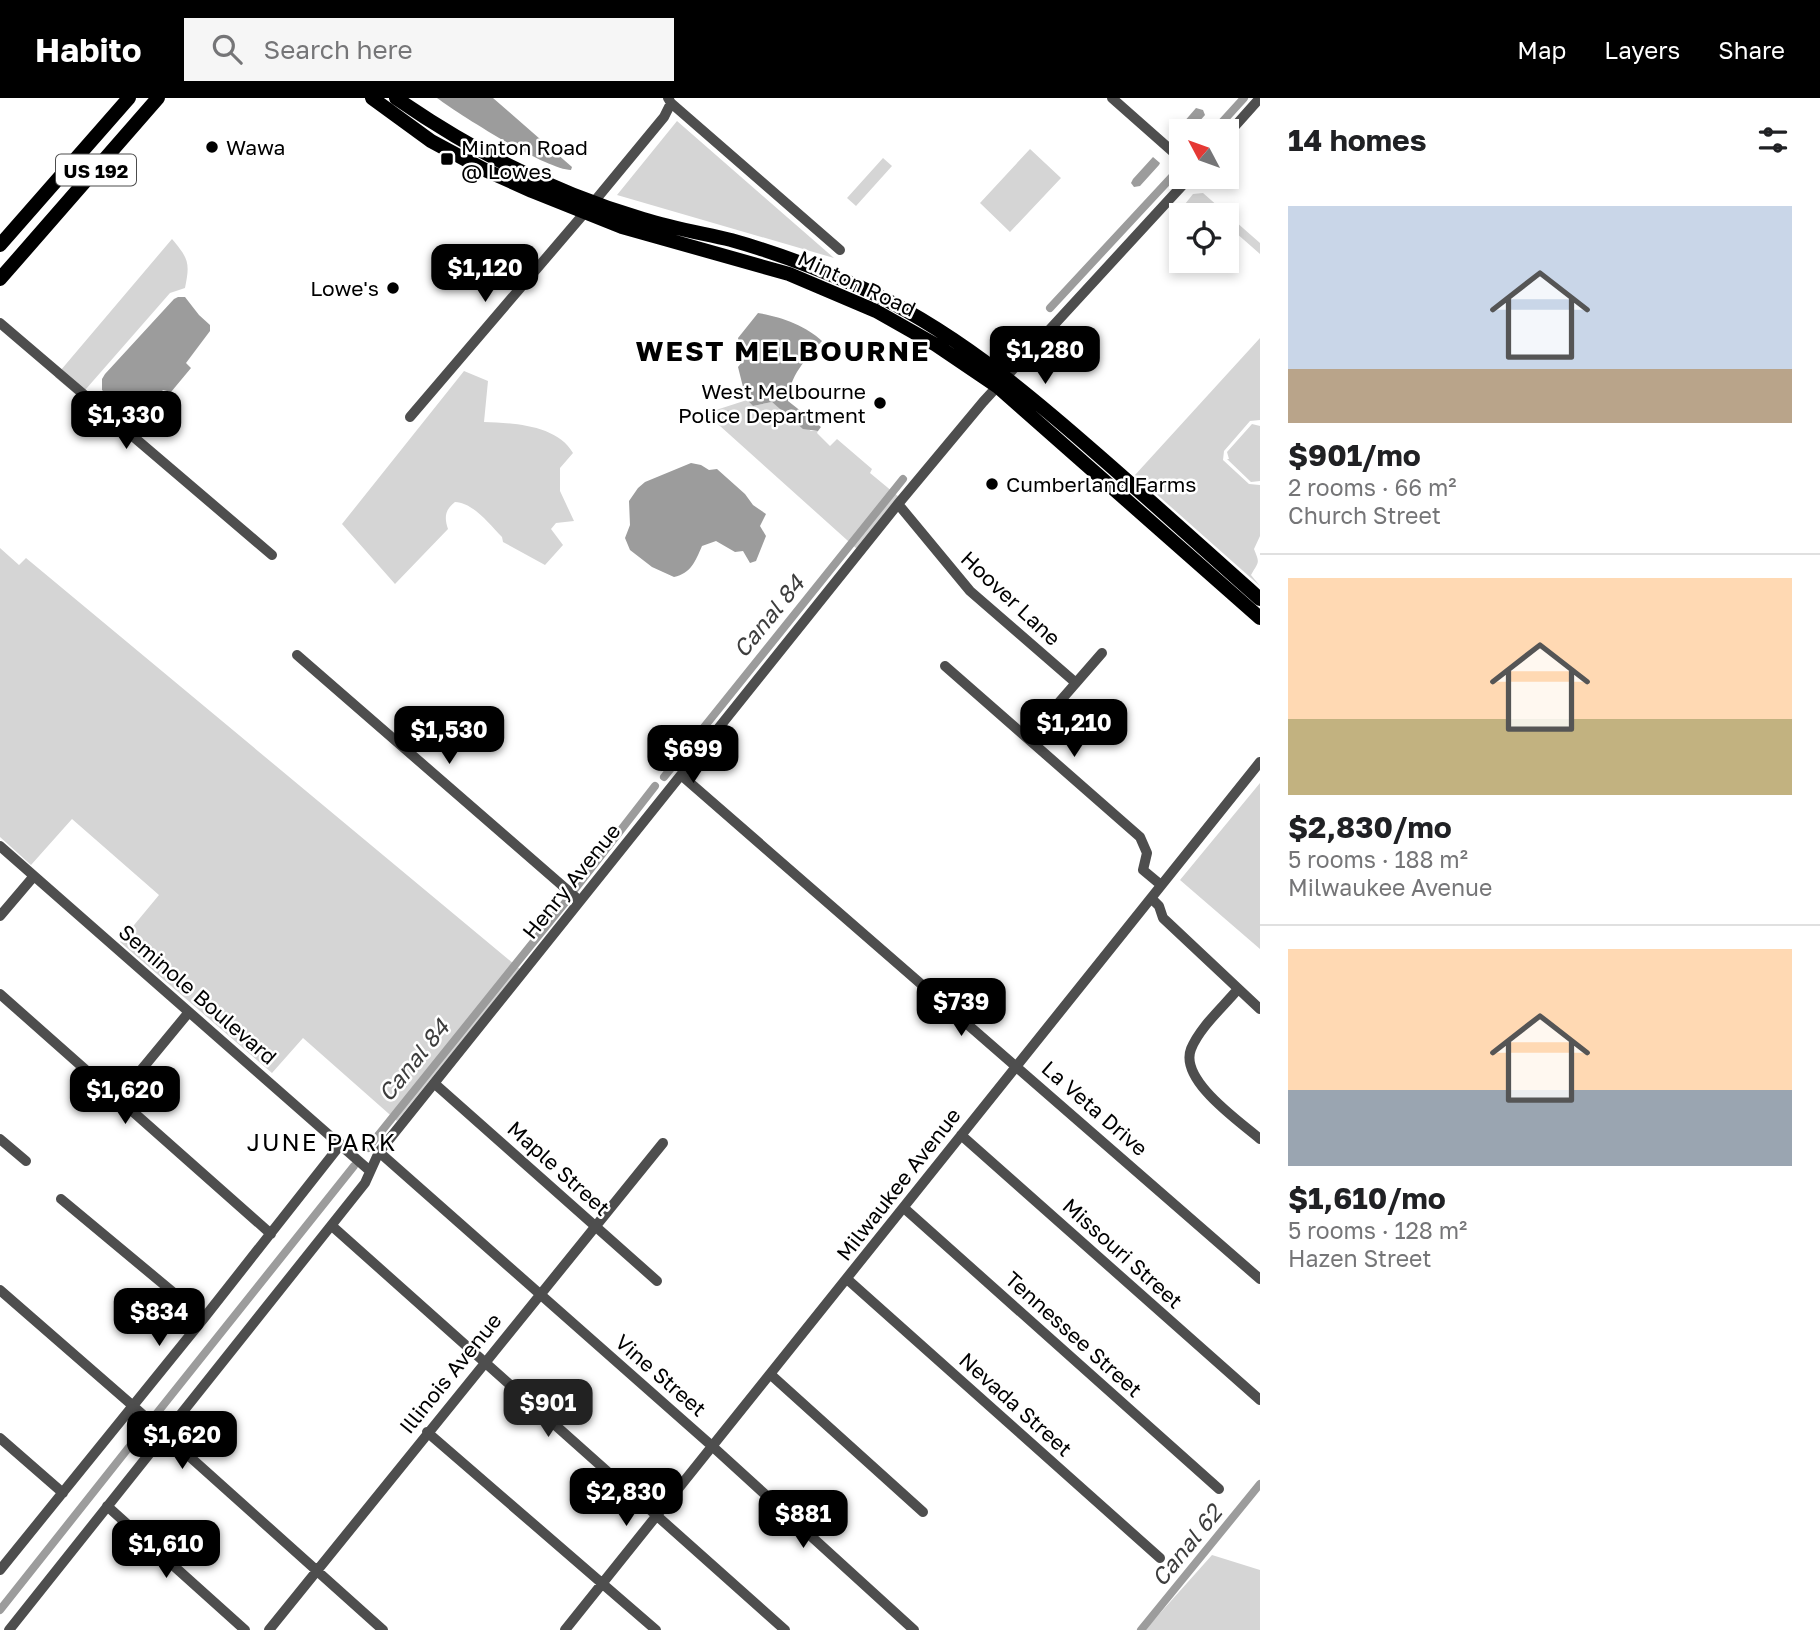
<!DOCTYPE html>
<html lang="en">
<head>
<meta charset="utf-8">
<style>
	:root { --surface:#fff; --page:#f6f6f6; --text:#202124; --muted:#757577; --line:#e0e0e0; --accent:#000 }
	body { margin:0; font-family:"Golos Text",sans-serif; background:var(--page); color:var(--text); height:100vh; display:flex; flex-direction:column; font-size:26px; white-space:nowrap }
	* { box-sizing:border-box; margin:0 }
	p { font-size:23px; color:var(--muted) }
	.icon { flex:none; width:38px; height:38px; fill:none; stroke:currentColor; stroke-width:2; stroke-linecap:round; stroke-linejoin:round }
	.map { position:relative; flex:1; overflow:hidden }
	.drawer { display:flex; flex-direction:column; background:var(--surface); width:560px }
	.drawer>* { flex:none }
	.needle { width:46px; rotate:311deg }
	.tools { position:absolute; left:1169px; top:21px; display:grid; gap:14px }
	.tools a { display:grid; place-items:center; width:70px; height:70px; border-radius:0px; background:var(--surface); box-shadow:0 4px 10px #0003; font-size:35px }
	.price { position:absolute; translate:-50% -60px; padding:0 16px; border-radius:14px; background:var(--accent); color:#fff; font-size:23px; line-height:46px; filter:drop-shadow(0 2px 4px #0008) }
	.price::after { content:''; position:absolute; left:50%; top:42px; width:21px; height:16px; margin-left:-10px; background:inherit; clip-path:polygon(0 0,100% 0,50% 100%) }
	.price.on { background:#222; color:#fff }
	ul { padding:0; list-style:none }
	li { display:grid; align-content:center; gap:14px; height:371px; padding:0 28px }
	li+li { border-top:2px solid var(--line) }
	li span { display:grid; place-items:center; height:217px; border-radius:0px; color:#555 }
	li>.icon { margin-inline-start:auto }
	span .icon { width:126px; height:126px; fill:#fffc; stroke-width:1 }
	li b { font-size:30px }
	h2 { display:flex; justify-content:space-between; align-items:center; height:84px; padding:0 28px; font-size:30px }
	header { display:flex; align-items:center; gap:42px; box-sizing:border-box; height:98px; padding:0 35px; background:var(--accent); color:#fff }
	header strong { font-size:33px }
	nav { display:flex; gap:38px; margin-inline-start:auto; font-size:24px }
	.search { width:490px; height:63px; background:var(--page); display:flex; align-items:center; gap:18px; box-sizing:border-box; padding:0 24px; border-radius:0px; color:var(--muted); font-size:26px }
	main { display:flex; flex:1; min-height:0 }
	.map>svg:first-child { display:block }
	.green { fill:#d5d5d5 }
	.water { fill:#9c9c9c }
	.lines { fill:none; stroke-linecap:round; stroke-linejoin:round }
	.canal { stroke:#9c9c9c; stroke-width:8 }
	.minor { stroke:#4e4e4e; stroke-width:10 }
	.major { stroke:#000; stroke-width:14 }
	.poi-dot { fill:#000; stroke:#fff; stroke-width:2.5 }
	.labels { text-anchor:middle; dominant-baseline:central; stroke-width:5; stroke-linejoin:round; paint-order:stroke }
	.shield { fill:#fff; stroke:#4c4c4c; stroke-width:2 }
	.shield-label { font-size:19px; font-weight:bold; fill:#000 }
	.poi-label { font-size:21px; fill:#000; stroke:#fff; text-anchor:start }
	.street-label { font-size:21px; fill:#000; stroke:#fff }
	.water-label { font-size:23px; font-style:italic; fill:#3d3d3d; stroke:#fff }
	.quarter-label { font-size:24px; letter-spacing:2px; fill:#000; stroke:#fff }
	.district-label { font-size:28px; font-weight:bold; letter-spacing:2px; fill:#000; stroke:#fff }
</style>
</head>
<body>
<header>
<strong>Habito</strong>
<div class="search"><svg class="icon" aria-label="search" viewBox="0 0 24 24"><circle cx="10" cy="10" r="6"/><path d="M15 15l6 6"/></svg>Search here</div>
<nav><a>Map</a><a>Layers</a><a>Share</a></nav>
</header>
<main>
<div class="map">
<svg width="1260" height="1532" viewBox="0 0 1260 1532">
	<rect width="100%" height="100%" fill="#fff"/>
	<path class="green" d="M 677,23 L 834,160 L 617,97 Z
		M 1030,51 L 1061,80 L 1010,134 L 980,105 Z
		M 883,60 L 892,68 L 856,108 L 847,100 Z
		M 1203,95 L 1260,145 L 1260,156 L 1227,127 L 1227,117 L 1216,117 L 1199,105 L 1192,109 L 1197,117 L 1188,117 L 1181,111 L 1193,96 Z
		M 172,141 C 189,161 190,165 185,190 L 170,195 L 79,299 L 55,279 Z
		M 1260,240 L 1260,322 L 1250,323 L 1224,353 L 1223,362 L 1249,386 L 1260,387 L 1260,438 L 1254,451 C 1260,466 1259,463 1251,477 L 1260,488 L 1135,377 Z
		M 464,273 L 488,283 L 484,324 C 513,325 557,327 573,355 L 560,370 L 560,393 L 574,423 L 556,425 L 551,431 L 563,447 L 545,467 L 503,444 L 502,439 C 489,426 474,405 455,404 C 445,412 444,419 448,431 L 395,486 L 342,426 Z
		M 747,302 L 753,308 L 772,304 L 811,333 L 818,333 L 817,335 L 830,348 L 837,341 L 872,371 L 870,375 L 899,399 L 857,451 L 710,319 L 716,312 Z
		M 1252,326 L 1260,328 L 1260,383 L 1251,384 L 1227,361 L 1229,361 L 1227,354 Z
		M 0,450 L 19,467 L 26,460 L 520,871 L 397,1023 L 303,940 L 272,975 L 120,844 L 159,797 L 72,721 L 31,767 L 0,739 Z
		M 1260,685 L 1260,851 L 1180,782 Z
		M 1212,1457 L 1260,1472 L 1260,1532 L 1145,1532 Z"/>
	<path class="water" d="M 437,0 L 493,0 L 572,69 L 571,72 C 545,71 460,17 437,0 Z
		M 1196,10 L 1203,12 L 1205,17 L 1191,33 L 1181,33 L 1181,40 L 1176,33 Z
		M 1153,59 L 1160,65 L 1159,67 L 1140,88 L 1134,89 L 1131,85 L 1133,81 Z
		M 178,199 L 185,199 L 199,217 L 210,227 L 210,233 L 186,265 L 191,270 L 171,294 L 163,292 C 137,324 129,319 102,292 L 102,281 L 105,276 L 174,201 Z
		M 758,215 C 779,218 807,228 822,243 C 806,261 789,278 788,303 L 821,329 L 818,333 L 803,331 L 772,304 L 753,308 L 746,301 L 738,269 L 750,254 L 739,245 L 738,240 Z
		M 691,365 L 701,367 L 709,372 L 717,371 L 745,396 L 753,407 L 766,416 L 760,428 L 766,438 L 756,463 L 750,465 L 743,453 L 735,454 L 716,443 L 702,448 C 695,464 691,475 674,479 L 652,469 L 630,452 L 625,440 L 630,427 L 629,403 L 638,390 L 645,384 Z"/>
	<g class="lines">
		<path class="canal" d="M 1214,33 L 1244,0
			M 1050,210 L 1181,69
			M 664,679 L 903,381
			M 575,791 L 655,688
			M 368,1050 L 568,801
			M 157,1315 L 354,1068
			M 0,1512 L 145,1329
			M 1141,1532 L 1260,1386"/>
		<path class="minor" d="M 668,0 L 671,5 L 840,152
			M 1112,0 L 1181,61
			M 1227,37 L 1260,0
			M 0,225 L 272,457
			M 410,319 L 593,105 L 664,19 L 671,5
			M 898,406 L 970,493 L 1076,585
			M 297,557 L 580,803
			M 945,568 L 1140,739 L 1147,755 L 1143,772 L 1161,787
			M 1048,617 L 1102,555
			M 681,677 L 1260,1181
			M 0,748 L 370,1073
			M 1151,800 L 1159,808 L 1163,820 L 1260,911
			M 0,818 L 34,778
			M 1238,891 C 1223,909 1200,929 1191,951 C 1179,982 1239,1023 1260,1041
			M 0,896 L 271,1136
			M 435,986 L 657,1183
			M 118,1000 L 189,914
			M 961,1037 L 1260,1302
			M 0,1041 L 26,1063
			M 379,1054 L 712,1348 L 914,1532
			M 61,1101 L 204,1220
			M 904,1110 L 1219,1391
			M 332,1128 L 785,1532
			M 847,1181 L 1160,1460
			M 0,1192 L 132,1307 L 383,1532
			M 770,1276 L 923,1414
			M 427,1334 L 656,1532
			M 0,1340 L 63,1395
			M 107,1408 L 245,1532
			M 0,1472 L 204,1220 L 341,1046
			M 9,1532 L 365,1085 L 379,1054 L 898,406 L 983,304 L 1190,79
			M 269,1532 L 663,1045
			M 565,1532 L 1260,664"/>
		<path class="major" d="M 372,0 L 431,43 L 483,71 L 532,93 L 622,129 L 789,176 L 876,213 L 936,247 L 998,289 L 1260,520
			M 396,0 C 471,52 555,95 643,121 C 672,130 701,135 731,142 C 774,154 819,171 860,189 C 950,230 1024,292 1098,357 C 1152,404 1206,453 1260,501
			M 0,147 L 129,0
			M 0,181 L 158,0"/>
	</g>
	<g class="poi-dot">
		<circle cx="212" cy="49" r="7"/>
		<rect x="440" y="54" width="14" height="14" rx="3.5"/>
		<circle cx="393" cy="190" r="7"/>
		<circle cx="880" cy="305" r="7"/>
		<circle cx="992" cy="386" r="7"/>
	</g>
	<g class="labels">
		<rect class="shield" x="56" y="56.5" width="80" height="31" rx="5"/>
		<g class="shield-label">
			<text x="96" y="72">US 192</text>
		</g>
		<g class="poi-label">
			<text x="226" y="49">Wawa</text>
			<text x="461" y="49">Minton Road<tspan x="461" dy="24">@ Lowes</tspan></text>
			<text x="379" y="190" text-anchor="end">Lowe's</text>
			<text x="866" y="293" text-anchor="end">West Melbourne<tspan x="866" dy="24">Police Department</tspan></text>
			<text x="1006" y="386">Cumberland Farms</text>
		</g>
		<g class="street-label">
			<text transform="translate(857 185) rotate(25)">Minton Road</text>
			<text transform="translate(1011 500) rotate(43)">Hoover Lane</text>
			<text transform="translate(571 783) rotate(-51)">Henry Avenue</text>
			<text transform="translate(198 896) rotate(41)">Seminole Boulevard</text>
			<text transform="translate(1095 1010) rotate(41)">La Veta Drive</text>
			<text transform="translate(559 1070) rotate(42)">Maple Street</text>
			<text transform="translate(898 1086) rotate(-52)">Milwaukee Avenue</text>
			<text transform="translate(1123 1155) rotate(42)">Missouri Street</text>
			<text transform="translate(1074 1236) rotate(42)">Tennessee Street</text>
			<text transform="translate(450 1275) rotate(-51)">Illinois Avenue</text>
			<text transform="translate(661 1277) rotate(41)">Vine Street</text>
			<text transform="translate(1016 1306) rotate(42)">Nevada Street</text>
		</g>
		<g class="water-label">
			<text transform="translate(768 518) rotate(-51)">Canal 84</text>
			<text transform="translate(413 962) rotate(-51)">Canal 84</text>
			<text transform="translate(1186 1447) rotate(-51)">Canal 62</text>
		</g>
		<g class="quarter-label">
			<text x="322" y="1043">JUNE PARK</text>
		</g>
		<g class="district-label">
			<text x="783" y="252">WEST MELBOURNE</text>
		</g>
	</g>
</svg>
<div class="tools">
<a><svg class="needle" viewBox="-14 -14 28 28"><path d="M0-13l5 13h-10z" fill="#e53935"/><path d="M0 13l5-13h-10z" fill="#757577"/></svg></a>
<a><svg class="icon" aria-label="locate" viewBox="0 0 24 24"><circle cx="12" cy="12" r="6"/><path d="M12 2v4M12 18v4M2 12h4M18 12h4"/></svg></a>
</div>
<b class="price" style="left:485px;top:206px">$1,120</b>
<b class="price" style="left:1045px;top:288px">$1,280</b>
<b class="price" style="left:126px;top:353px">$1,330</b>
<b class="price" style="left:1074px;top:661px">$1,210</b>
<b class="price" style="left:449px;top:668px">$1,530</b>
<b class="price" style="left:693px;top:687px">$699</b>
<b class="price" style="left:961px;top:940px">$739</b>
<b class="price" style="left:125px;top:1028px">$1,620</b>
<b class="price" style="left:159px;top:1250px">$834</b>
<b class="price on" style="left:548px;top:1341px">$901</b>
<b class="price" style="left:182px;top:1373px">$1,620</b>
<b class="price" style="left:626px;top:1430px">$2,830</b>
<b class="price" style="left:803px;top:1452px">$881</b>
<b class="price" style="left:166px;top:1482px">$1,610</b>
</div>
<section class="drawer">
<h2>14 homes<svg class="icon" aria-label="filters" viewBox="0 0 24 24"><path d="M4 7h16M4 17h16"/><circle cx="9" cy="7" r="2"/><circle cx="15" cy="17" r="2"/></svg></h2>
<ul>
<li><span style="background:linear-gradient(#c9d6e8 75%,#b9a48a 0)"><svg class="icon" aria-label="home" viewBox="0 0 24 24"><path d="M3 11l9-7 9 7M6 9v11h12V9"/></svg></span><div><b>$901/mo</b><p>2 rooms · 66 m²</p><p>Church Street</p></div></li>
<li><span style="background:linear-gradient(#ffd9b3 65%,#c2b280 0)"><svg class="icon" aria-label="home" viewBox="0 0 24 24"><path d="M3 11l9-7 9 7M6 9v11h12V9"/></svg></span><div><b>$2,830/mo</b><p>5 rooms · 188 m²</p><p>Milwaukee Avenue</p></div></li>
<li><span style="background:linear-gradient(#ffd9b3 65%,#9aa5b1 0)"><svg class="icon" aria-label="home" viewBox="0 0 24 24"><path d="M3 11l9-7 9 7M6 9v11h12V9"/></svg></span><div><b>$1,610/mo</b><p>5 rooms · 128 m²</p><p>Hazen Street</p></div></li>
</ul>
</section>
</main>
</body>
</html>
